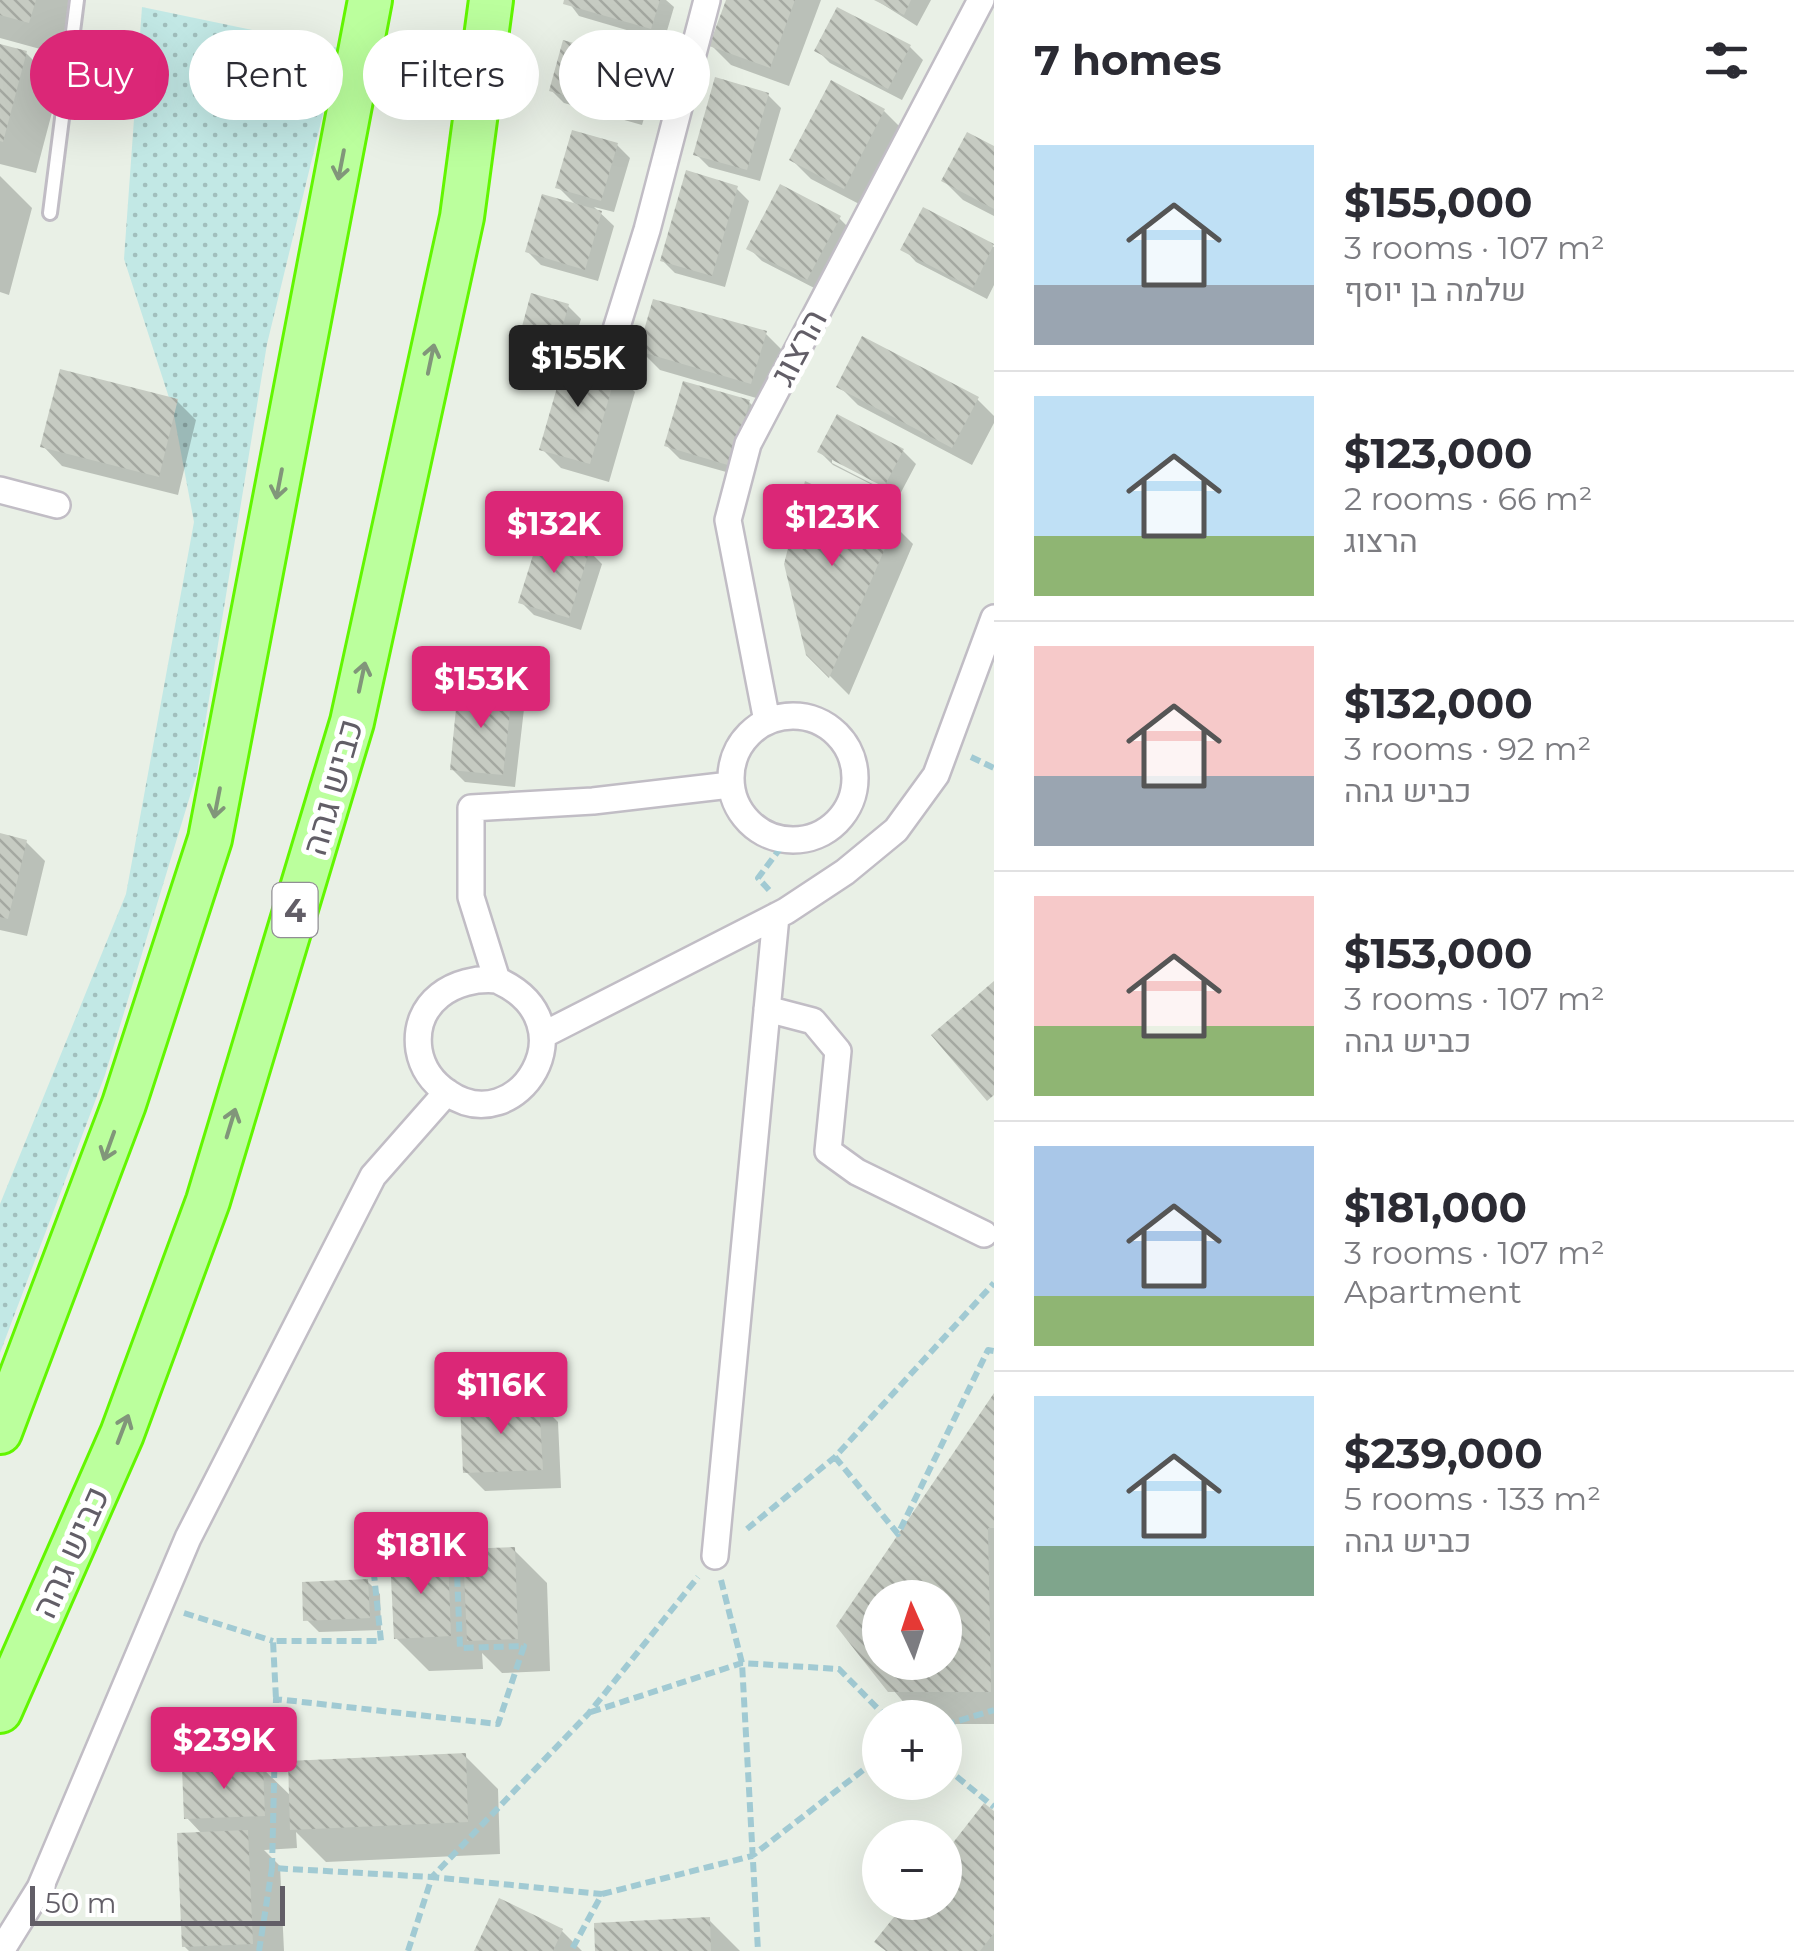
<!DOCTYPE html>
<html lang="en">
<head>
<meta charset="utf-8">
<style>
	:root { --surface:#fff; --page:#f7f7f7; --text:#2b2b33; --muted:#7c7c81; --line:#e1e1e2; --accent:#db2777 }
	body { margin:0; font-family:Montserrat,Heebo,sans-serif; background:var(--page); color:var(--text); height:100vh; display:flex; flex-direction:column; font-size:38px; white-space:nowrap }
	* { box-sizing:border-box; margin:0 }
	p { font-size:32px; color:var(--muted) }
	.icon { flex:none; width:55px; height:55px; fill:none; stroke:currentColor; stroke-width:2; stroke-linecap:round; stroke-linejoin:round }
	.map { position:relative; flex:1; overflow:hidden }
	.drawer { display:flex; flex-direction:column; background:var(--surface); width:800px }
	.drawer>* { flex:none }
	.guide { position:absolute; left:30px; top:30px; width:812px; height:90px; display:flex; gap:20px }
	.needle { width:65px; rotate:357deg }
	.fabs { position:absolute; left:862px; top:1580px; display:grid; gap:20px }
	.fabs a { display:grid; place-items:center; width:100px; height:100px; border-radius:50%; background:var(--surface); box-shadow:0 10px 40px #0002; font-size:50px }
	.scale { position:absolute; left:30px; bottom:25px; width:255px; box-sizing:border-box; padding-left:10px; border:5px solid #625e67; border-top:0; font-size:28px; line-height:35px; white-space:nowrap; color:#625e67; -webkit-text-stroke:8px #fff; paint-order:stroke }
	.price { position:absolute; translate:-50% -85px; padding:0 22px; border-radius:10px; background:var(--accent); color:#fff; font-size:32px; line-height:65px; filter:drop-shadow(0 2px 5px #0008) }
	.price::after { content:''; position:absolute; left:50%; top:60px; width:30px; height:22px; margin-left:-15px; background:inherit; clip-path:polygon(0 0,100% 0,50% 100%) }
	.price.selected { background:#222; color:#fff }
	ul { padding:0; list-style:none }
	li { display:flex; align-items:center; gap:30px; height:250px; padding:0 40px }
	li+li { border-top:2px solid var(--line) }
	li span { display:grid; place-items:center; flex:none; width:280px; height:200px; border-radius:0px; color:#555 }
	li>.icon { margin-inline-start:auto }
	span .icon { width:120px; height:120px; fill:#fffc; stroke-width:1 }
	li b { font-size:42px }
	h2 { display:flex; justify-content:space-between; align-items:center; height:120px; padding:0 40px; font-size:42px }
	.tag { padding:0 35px; border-radius:45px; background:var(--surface); box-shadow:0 10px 40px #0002; font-size:35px; line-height:90px }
	.tag.selected { background:var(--accent); color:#fff }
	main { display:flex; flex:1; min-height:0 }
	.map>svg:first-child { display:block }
	.grass { fill:url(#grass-dots) }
	.shadow { fill:#0003; fill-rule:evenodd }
	.building { fill:url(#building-back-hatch); fill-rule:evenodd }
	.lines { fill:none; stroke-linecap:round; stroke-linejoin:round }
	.service-casing { stroke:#c1bdc5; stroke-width:18 }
	.minor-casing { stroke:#c1bdc5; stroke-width:30 }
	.trunk-casing { stroke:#62f600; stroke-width:48 }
	.path { stroke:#a1cad3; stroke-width:6; stroke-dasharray:10 5; stroke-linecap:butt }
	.service { stroke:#fff; stroke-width:12 }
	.minor { stroke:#fff; stroke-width:25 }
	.trunk { stroke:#bbff9d; stroke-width:42 }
	.oneway { stroke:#81967a }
	.labels { text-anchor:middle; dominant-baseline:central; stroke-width:10; stroke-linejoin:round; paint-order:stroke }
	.shield { fill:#fff; stroke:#918e95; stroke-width:2.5 }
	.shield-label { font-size:32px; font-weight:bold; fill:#625e67 }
	.street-label { font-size:35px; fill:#625e67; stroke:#fff }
</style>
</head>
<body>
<main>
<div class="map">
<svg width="994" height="1951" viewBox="0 0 994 1951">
	<defs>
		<pattern id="grass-dots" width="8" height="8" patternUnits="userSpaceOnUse" patternTransform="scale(2.5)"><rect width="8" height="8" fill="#c2e8e5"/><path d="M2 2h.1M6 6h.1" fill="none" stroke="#a1bfbd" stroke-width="1.8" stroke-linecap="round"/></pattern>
		<pattern id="building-back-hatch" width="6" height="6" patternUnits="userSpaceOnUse" patternTransform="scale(2.5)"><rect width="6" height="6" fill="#c6cbc2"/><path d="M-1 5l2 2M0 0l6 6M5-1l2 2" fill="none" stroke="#a4a8a1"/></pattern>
	</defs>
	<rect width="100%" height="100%" fill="#e9f0e6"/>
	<path class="grass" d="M 142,7 L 339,48 L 267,344 L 197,773 L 105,1075 L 0,1353 L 0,1204 L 126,894 L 194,522 L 173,410 L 124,259 Z"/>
	<path class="shadow" d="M 0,0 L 77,0 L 62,55 L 0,38 Z
		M 567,0 L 666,0 L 674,7 L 664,41 L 579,16 Z
		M 728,0 L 821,0 L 789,86 L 731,65 L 712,46 Z
		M 876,0 L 931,0 L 917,26 Z
		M 0,46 L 26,53 L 59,86 L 36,173 L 0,164 Z
		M 910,47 L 923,60 L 902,100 L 830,63 L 817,50 Z
		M 643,65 L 656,78 L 642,125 L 564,103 L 551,90 Z
		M 768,95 L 781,108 L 760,181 L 709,167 L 696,154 Z
		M 884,111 L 903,130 L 863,206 L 811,179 L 792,160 Z
		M 617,145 L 630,158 L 614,212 L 594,207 L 614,226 L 598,281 L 541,265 L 528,252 L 577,206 L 558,187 Z
		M 994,149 L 994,216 L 963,200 L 944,181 Z
		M 0,176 L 32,208 L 9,295 L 0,292 Z
		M 736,188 L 749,201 L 725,287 L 675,273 L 662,260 Z
		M 924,210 L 994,247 L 994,285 L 987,299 L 916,262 L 904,249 Z
		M 839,218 L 852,231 L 820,291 L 762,261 L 749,248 Z
		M 568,306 L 581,319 L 568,360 L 616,373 L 635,392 L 609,482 L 561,468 L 542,449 L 568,356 L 535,347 L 522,334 Z
		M 765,333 L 785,353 L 770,402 L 660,370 L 641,351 Z
		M 839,386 L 977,399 L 994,416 L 994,423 L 972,465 L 858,405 Z
		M 177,401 L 196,420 L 178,495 L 62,466 L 43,446 Z
		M 749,402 L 762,415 L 744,477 L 680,459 L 667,446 Z
		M 903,451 L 916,464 L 898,498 L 833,465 L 820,452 ZM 832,457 L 896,491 L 894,495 L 832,463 Z
		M 894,525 L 913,544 L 849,695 L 808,654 Z
		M 589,551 L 602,564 L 581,630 L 534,615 L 521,602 Z
		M 511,696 L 524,709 L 515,787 L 465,782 L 452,769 Z
		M 0,836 L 26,842 L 45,861 L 27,936 L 0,930 Z
		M 994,1397 L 994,1724 L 945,1724 L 945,1718 L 917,1718 L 839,1626 ZM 880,1598 L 945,1598 L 945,1662 L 880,1662 Z
		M 538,1402 L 558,1422 L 561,1488 L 485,1491 L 466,1472 Z
		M 514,1550 L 547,1583 L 550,1671 L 502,1673 L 482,1653 L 483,1669 L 429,1671 L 396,1638 L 447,1559 L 467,1579 Z
		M 367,1581 L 380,1594 L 381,1630 L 319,1632 L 306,1619 Z
		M 465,1756 L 498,1789 L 500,1854 L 326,1862 L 296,1832 L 297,1848 L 264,1850 L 280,1866 L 284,1951 L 189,1951 L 184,1946 L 203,1835 L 187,1818 L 262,1768 L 292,1797 Z
		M 994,1814 L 994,1951 L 887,1951 L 945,1902 L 945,1857 Z
		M 709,1920 L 740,1951 L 598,1951 Z
		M 562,1931 L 582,1951 L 476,1951 Z"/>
	<path class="building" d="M 0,0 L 36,0 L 29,23 L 0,15 Z
		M 564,0 L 660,0 L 651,29 L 563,4 Z
		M 726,0 L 795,0 L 770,68 L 709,46 Z
		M 874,0 L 911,0 L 904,15 Z
		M 837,7 L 911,45 L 888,89 L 814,51 Z
		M 563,40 L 644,63 L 629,114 L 549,91 Z
		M 0,44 L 27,51 L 3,142 L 0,141 Z
		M 715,77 L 769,93 L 747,170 L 693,155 Z
		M 831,80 L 885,109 L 844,189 L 789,160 Z
		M 572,130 L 618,143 L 601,201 L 555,188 Z
		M 967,132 L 994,146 L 994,209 L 941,181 Z
		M 686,170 L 738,186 L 712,276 L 660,261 Z
		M 780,184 L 841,216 L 807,280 L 746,249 Z
		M 542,194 L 602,211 L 585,270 L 525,252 Z
		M 923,207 L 994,244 L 973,288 L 900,250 Z
		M 531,293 L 569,304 L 557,345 L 520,334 Z
		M 653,299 L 767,331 L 751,384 L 638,351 Z
		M 862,336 L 979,397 L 952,448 L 836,387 Z
		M 566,356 L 617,370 L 590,464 L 539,450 Z
		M 60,369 L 178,399 L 159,477 L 40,447 Z
		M 683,381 L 750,400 L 731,466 L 664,446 Z
		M 837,414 L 904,449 L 884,487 L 817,452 Z
		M 805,481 L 896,523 L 829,678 L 806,655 L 784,564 Z
		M 540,533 L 590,549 L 569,618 L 518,603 Z
		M 458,688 L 512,693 L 503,775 L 450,770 Z
		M 0,833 L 27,840 L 8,919 L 0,917 Z
		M 994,981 L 994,1095 L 987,1101 L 931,1035 Z
		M 994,1393 L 994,1528 L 988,1528 L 991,1692 L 888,1692 L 836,1626 ZM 880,1598 L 945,1598 L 945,1662 L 880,1662 Z
		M 539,1400 L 543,1470 L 463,1473 L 460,1403 Z
		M 515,1547 L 518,1639 L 467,1641 L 463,1549 Z
		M 448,1557 L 451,1636 L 394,1639 L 390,1558 Z
		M 368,1579 L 370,1618 L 303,1621 L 302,1582 Z
		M 466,1753 L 468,1822 L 290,1830 L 288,1761 Z
		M 263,1765 L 265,1816 L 184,1819 L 182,1768 Z
		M 984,1803 L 994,1811 L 994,1933 L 980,1951 L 886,1951 L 874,1942 L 906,1902 L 945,1902 L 945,1853 Z
		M 248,1830 L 253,1944 L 182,1947 L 177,1833 Z
		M 499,1898 L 563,1929 L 553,1951 L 474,1951 Z
		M 710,1917 L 711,1951 L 595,1951 L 594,1923 Z"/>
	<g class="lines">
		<defs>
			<path id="service" d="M 50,213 L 77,0"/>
			<path id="minor" d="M 614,336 L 647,230 L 707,0
				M 0,490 L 57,505
				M731 778a62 62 0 1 1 124 0a62 62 0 1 1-124 0Z
				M 767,721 L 728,520 L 748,444 L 981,0
				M 497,980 C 455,976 412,1002 419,1050 C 422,1068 433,1083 448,1093 C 517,1141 593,1023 497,980 L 471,897 L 471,808 L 593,801 L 730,785
				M 767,1009 L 813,1021 L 838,1051 L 828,1151 L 857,1172 L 984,1234
				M 543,1035 L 786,911 L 845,872 L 896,830 L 936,775 L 994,618
				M 715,1556 L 776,916
				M 1,1951 L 40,1888 L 188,1538 L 373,1176 L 447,1092"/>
			<path id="trunk" d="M 0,1432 L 124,1104 L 210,839 L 370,0
				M 0,1711 L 122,1434 L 208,1201 L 352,722 L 462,217 L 491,0"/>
		</defs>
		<use href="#service" class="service-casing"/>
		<use href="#minor" class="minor-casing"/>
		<use href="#trunk" class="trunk-casing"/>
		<path class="path" d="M 971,757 L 994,768
			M 769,890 L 758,878 L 779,850 L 779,839
			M 835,1457 L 898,1534 L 988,1350 L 994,1351
			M 747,1529 L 835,1457 L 994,1283
			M 721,1580 L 742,1663 L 758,1951
			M 184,1613 L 273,1641
			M 591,1712 L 742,1663 L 839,1669 L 887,1718
			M 945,1725 L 994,1710
			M 945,1767 L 994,1807
			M 272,1868 L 276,1699 L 498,1724 L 524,1646 L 460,1648 L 455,1522 L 369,1527 L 381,1641 L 273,1641 L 276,1699
			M 602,1894 L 752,1856 L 880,1757
			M 259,1951 L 272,1868 L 432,1877 L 589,1713 L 698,1577
			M 408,1951 L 432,1877 L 602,1894 L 571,1951"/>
		<use href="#service" class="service"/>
		<use href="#minor" class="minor"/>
		<use href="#trunk" class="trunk"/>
	</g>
	<defs><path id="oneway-shaft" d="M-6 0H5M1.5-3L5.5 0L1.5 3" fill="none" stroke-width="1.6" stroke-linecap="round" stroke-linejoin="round" transform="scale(2.5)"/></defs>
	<g class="oneway">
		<use href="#oneway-shaft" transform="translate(341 165) rotate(101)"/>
		<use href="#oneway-shaft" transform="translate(431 359) rotate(-78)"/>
		<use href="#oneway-shaft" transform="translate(279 484) rotate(101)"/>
		<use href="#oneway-shaft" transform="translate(362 677) rotate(-78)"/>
		<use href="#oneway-shaft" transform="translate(217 803) rotate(101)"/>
		<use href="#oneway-shaft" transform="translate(231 1123) rotate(-73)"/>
		<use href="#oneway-shaft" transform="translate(109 1146) rotate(110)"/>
		<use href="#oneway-shaft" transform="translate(123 1429) rotate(-69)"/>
	</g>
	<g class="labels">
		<rect class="shield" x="272.5" y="883" width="45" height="54" rx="8"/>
		<g class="shield-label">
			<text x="295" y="910">4</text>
		</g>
		<g class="street-label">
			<text transform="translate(798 347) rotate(-62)">הרצוג</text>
			<text transform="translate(332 787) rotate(-74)">כביש גהה</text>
			<text transform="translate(70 1552) rotate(-66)">כביש גהה</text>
		</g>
	</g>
</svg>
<div class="fabs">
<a><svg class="needle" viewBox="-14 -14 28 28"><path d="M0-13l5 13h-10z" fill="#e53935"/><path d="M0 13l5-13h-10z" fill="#7c7c81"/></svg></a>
<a>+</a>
<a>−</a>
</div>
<div class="scale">50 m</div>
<b class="price selected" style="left:578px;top:410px">$155K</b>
<b class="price" style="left:832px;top:569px">$123K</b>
<b class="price" style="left:554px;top:576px">$132K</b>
<b class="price" style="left:481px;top:731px">$153K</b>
<b class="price" style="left:501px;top:1437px">$116K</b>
<b class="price" style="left:421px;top:1597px">$181K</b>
<b class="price" style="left:224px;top:1792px">$239K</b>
<div class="guide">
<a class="tag selected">Buy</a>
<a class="tag">Rent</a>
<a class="tag">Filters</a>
<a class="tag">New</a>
</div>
</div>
<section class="drawer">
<h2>7 homes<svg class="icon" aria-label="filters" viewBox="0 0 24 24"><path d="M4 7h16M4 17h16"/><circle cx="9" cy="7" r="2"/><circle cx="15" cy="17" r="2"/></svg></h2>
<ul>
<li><span style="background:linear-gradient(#bfe0f5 70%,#9aa5b1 0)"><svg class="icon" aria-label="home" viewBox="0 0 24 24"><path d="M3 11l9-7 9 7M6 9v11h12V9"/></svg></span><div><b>$155,000</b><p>3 rooms · 107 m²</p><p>שלמה בן יוסף</p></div></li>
<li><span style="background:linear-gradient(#bfe0f5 70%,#8fb573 0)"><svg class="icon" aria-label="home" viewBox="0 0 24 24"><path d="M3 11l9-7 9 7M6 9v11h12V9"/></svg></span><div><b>$123,000</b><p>2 rooms · 66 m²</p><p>הרצוג</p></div></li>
<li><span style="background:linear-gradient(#f6c9c9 65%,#9aa5b1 0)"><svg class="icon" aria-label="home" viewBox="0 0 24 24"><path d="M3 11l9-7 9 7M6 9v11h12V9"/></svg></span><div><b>$132,000</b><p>3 rooms · 92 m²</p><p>כביש גהה</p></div></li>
<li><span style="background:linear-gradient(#f6c9c9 65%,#8fb573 0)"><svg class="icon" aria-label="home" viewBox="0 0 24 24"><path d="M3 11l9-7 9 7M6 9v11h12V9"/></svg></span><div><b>$153,000</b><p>3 rooms · 107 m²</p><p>כביש גהה</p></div></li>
<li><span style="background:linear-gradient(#a9c7e8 75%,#8fb573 0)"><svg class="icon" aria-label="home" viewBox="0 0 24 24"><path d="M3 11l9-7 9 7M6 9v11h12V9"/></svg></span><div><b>$181,000</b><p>3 rooms · 107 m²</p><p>Apartment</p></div></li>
<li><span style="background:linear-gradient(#bfe0f5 75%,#7fa58c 0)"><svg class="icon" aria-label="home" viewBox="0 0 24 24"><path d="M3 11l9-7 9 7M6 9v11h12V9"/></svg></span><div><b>$239,000</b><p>5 rooms · 133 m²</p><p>כביש גהה</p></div></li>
</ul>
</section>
</main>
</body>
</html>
